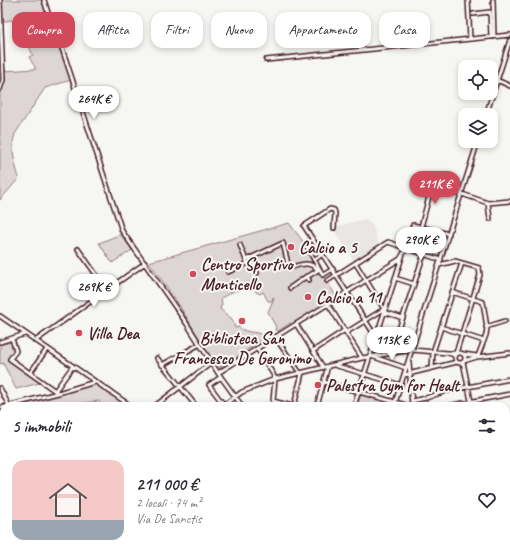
<!DOCTYPE html>
<html lang="it">
<head>
<meta charset="utf-8">
<style>
	:root { --surface:#fff; --page:#f2f2f3; --text:#2b2b33; --muted:#7c7c81; --accent:#d1495b }
	body { margin:0; font-family:Caveat,sans-serif; background:var(--page); color:var(--text); height:100vh; display:flex; flex-direction:column; font-size:15px; white-space:nowrap }
	* { box-sizing:border-box; margin:0 }
	p { font-size:13px; color:var(--muted) }
	.icon { flex:none; width:22px; height:22px; fill:none; stroke:currentColor; stroke-width:2; stroke-linecap:round; stroke-linejoin:round }
	.map { position:relative; flex:1; overflow:hidden }
	.panel { position:absolute; left:0px; top:402px; width:510px; height:156px; display:flex; flex-direction:column; background:var(--surface); border-radius:12px 12px 0 0; box-shadow:0 2px 6px #0003 }
	.panel>* { flex:none }
	.top-card { position:absolute; left:12px; top:12px; width:486px; height:36px; display:flex; gap:8px }
	.tools { position:absolute; left:458px; top:60px; display:grid; gap:8px }
	.tools a { display:grid; place-items:center; width:40px; height:40px; border-radius:8px; background:var(--surface); box-shadow:0 2px 6px #0003; font-size:20px }
	.price { position:absolute; translate:-50% -34px; padding:0 9px; border-radius:14px; background:#fff; color:#222; font-size:13px; line-height:26px; filter:drop-shadow(0 1px 2px #0008) }
	.price::after { content:''; position:absolute; left:50%; top:24px; width:12px; height:9px; margin-left:-6px; background:inherit; clip-path:polygon(0 0,100% 0,50% 100%) }
	.price.selected { background:var(--accent); color:#fff }
	ul { padding:0; list-style:none }
	li { display:flex; align-items:center; gap:12px; height:100px; padding:0 12px }
	li span { display:grid; place-items:center; flex:none; width:112px; height:80px; border-radius:12px; color:#555 }
	li>.icon { margin-inline-start:auto }
	span .icon { width:48px; height:48px; fill:#fffc; stroke-width:1 }
	li b { font-size:17px }
	h2 { display:flex; justify-content:space-between; align-items:center; height:48px; padding:0 12px; font-size:17px }
	.tag { padding:0 14px; border-radius:12px; background:var(--surface); box-shadow:0 2px 6px #0003; font-size:14px; line-height:36px }
	.tag.selected { background:var(--accent); color:#fff }
	.map>svg:first-child { display:block }
	.built { fill:#e9e6e3 }
	.green { fill:#ddd6d5; stroke:#947a80 }
	.lines { fill:none; stroke-linecap:round; stroke-linejoin:round }
	.minor-casing { stroke:#4a1f2b; stroke-width:6 }
	.minor { stroke:#f6f6f2; stroke-width:3 }
	.oneway { stroke:#a99598 }
	.poi-dot { fill:#d1495b; stroke:#f6f6f2; stroke-width:1.5 }
	.labels { text-anchor:middle; dominant-baseline:central; stroke-width:4; stroke-linejoin:round; paint-order:stroke }
	.poi-label { font-size:17px; font-weight:bold; fill:#4a1f2b; stroke:#f6f6f2; text-anchor:start }
</style>
</head>
<body>
<div class="map">
<svg width="510" height="558" viewBox="0 0 510 558">
	<rect width="100%" height="100%" fill="#f6f6f2"/>
	<filter id="ink" filterUnits="userSpaceOnUse"><feTurbulence type="fractalNoise" baseFrequency=".025" numOctaves="2"/><feDisplacementMap in="SourceGraphic" scale="8" xChannelSelector="R" yChannelSelector="G"/><feConvolveMatrix kernelMatrix="1 2 1 2 8 2 1 2 1" color-interpolation-filters="sRGB"/></filter>
	<g filter="url(#ink)">
		<path class="built" d="M 364,219 L 372,224 L 379,245 L 354,261 L 332,228 Z"/>
		<path class="green" d="M 2,0 L 41,0 L 71,80 L 45,88 L 15,134 C 10,148 15,164 19,178 L 0,200 L 0,93 L 4,71 L 36,69 L 29,57 L 33,55 L 21,30 L 11,20 L 2,22 Z
			M 289,223 L 305,244 L 337,298 L 292,326 L 290,323 L 278,331 L 275,330 L 276,327 L 268,312 L 274,298 L 273,297 L 272,301 L 268,301 L 263,292 L 260,294 L 256,292 L 251,282 L 238,289 L 239,291 L 236,290 L 221,298 L 222,304 L 220,309 L 232,319 L 235,328 L 239,327 C 246,335 259,329 265,338 L 223,366 L 217,368 L 176,300 L 149,262 Z
			M 121,234 L 132,250 L 112,263 L 99,243 Z
			M 11,342 L 14,351 L 8,360 L 40,383 L 16,389 L 3,363 L 0,364 L 0,345 Z
			M 96,384 L 127,406 L 100,406 L 99,401 L 83,403 L 83,406 L 18,406 Z
			M 361,394 L 391,403 L 390,406 L 357,406 Z"/>
		<g class="lines">
			<defs>
				<path id="minor" d="M 44,0 L 49,16 L 60,42 L 122,231 L 187,324 L 218,373 L 242,406
					M 468,0 L 470,39
					M 493,0 L 494,37
					M 473,14 L 490,12 L 491,37
					M 266,60 L 510,35
					M 497,80 L 510,86
					M 0,89 L 3,80 L 0,0
					M 486,115 L 510,40
					M 462,194 L 488,203 L 510,201
					M 488,203 L 490,219
					M 421,227 L 434,178
					M 334,228 L 335,213 L 334,210 L 330,209 L 304,226 L 376,337
					M 313,239 L 305,244 L 323,275 L 333,269
					M 240,245 L 246,260
					M 78,249 L 107,290
					M 251,258 L 257,273
					M 314,260 L 323,254
					M 356,264 L 384,309
					M 439,265 L 455,261 L 479,268 L 480,275 L 456,353
					M 228,272 L 248,263 L 246,260 L 283,243 L 289,268 C 300,265 309,260 318,270
					M 395,278 L 414,284
					M 309,280 L 307,277 L 318,270
					M 327,281 L 388,242 L 441,260
					M 290,288 L 307,276 L 307,277
					M 452,292 L 483,302 L 487,328 L 486,335 L 478,356
					M 328,304 L 362,358
					M 384,312 L 403,318
					M 0,316 L 131,406
					M 296,324 L 323,367
					M 441,327 L 484,341
					M 486,327 L 505,321
					M 347,332 L 384,309
					M 275,337 L 300,373
					M 12,339 L 16,351 L 10,359 L 58,393
					M 35,341 L 145,263
					M 0,342 L 25,334
					M 257,348 L 273,374 L 275,379 L 273,401 L 292,406
					M 313,351 L 345,330
					M 391,353 L 424,254
					M455 358a5 5 0 1 1 10 0a5 5 0 1 1-10 0Z
					M 463,354 L 477,356
					M 371,356 L 406,368
					M 455,357 L 454,355 L 448,353 L 457,353
					M 157,358 L 196,406
					M 464,361 L 477,357 L 510,353
					M 409,362 L 412,406
					M 463,362 L 472,406
					M 162,365 L 200,344
					M 334,365 L 401,385
					M 432,368 L 433,352 L 462,263
					M 30,373 L 47,349
					M 218,373 L 400,259 C 407,250 410,236 413,225 L 449,234
					M 404,375 L 457,362
					M 221,377 L 209,385 L 224,405
					M 324,382 L 409,406
					M 0,388 L 9,406
					M 55,391 L 73,366
					M 412,401 L 426,398 L 446,391 L 510,379
					M 7,406 L 58,393 L 95,382
					M 155,406 L 211,363
					M 222,406 L 242,392 L 275,379 L 362,358 L 412,350 L 448,353
					M 294,406 L 302,373
					M 317,406 L 328,366
					M 354,406 L 402,257
					M 394,406 L 478,141
					M 448,406 L 510,394
					M 0,408 L 4,407
					M 506,416 L 510,415
					M 0,423 L 4,429
					M 506,436 L 510,435
					M 0,443 L 4,442
					M 0,469 L 4,468
					M 506,470 L 510,469
					M 506,474 L 510,484
					M 0,484 L 2,484 L 3,490
					M 506,491 L 510,489
					M 0,494 L 3,493 L 3,490
					M 506,512 L 510,519
					M 506,512 L 510,510
					M 0,518 L 4,517
					M 506,543 L 510,541
					M 61,554 L 64,558
					M 114,554 L 115,558
					M 297,554 L 303,555
					M 341,554 L 347,558
					M 381,554 L 383,558
					M 502,554 L 505,558
					M 423,557 L 449,556 L 452,554
					M 11,558 L 27,554
					M 88,558 L 101,554
					M 141,558 L 141,554
					M 159,558 L 159,554
					M 192,558 L 192,554
					M 217,558 L 217,554
					M 249,558 L 249,554
					M 280,558 L 281,554
					M 317,558 L 319,554
					M 366,558 L 374,554"/>
			</defs>
			<use href="#minor" class="minor-casing"/>
			<use href="#minor" class="minor"/>
		</g>
		<defs><path id="oneway-chevron" d="M-2-3.5L2.5 0L-2 3.5" fill="none" stroke-width="1.6" stroke-linecap="round" stroke-linejoin="round"/></defs>
		<use class="oneway" href="#oneway-chevron" transform="translate(298 389) rotate(104)"/>
	</g>
	<g class="poi-dot">
		<circle cx="291" cy="247" r="4"/>
		<circle cx="193" cy="274" r="4"/>
		<circle cx="308" cy="297" r="4"/>
		<circle cx="242" cy="321" r="4"/>
		<circle cx="79" cy="333" r="4"/>
		<circle cx="318" cy="385" r="4"/>
	</g>
	<g class="labels">
		<g class="poi-label">
			<text x="299" y="247">Calcio a 5</text>
			<text x="201" y="264">Centro Sportivo<tspan x="201" dy="20">Monticello</tspan></text>
			<text x="316" y="297">Calcio a 11</text>
			<text x="87" y="333">Villa Dea</text>
			<text x="242" y="338" text-anchor="middle">Biblioteca San<tspan x="242" dy="20">Francesco De Geronimo</tspan></text>
			<text x="326" y="385">Palestra Gym for Healt</text>
		</g>
	</g>
</svg>
<div class="tools">
<a><svg class="icon" aria-label="locate" viewBox="0 0 24 24"><circle cx="12" cy="12" r="6"/><path d="M12 2v4M12 18v4M2 12h4M18 12h4"/></svg></a>
<a><svg class="icon" aria-label="layers" viewBox="0 0 24 24"><path d="M12 4l9 5-9 5-9-5zM3 14l9 5 9-5"/></svg></a>
</div>
<b class="price" style="left:94px;top:120px">264K €</b>
<b class="price selected" style="left:435px;top:205px">211K €</b>
<b class="price" style="left:421px;top:261px">290K €</b>
<b class="price" style="left:94px;top:308px">269K €</b>
<b class="price" style="left:392px;top:361px">113K €</b>
<div class="top-card">
<a class="tag selected">Compra</a>
<a class="tag">Affitta</a>
<a class="tag">Filtri</a>
<a class="tag">Nuovo</a>
<a class="tag">Appartamento</a>
<a class="tag">Casa</a>
</div>
<section class="panel">
<h2>5 immobili<svg class="icon" aria-label="filters" viewBox="0 0 24 24"><path d="M4 7h16M4 17h16"/><circle cx="9" cy="7" r="2"/><circle cx="15" cy="17" r="2"/></svg></h2>
<ul>
<li><span style="background:linear-gradient(#f6c9c9 75%,#9aa5b1 0)"><svg class="icon" aria-label="home" viewBox="0 0 24 24"><path d="M3 11l9-7 9 7M6 9v11h12V9"/></svg></span><div><b>211 000 €</b><p>2 locali · 74 m²</p><p>Via De Sanctis</p></div><svg class="icon" aria-label="heart" viewBox="0 0 24 24"><path d="M12 20l-8-8c-3-5 5-10 8-4 3-6 11-1 8 4z"/></svg></li>
</ul>
</section>
</div>
</body>
</html>
